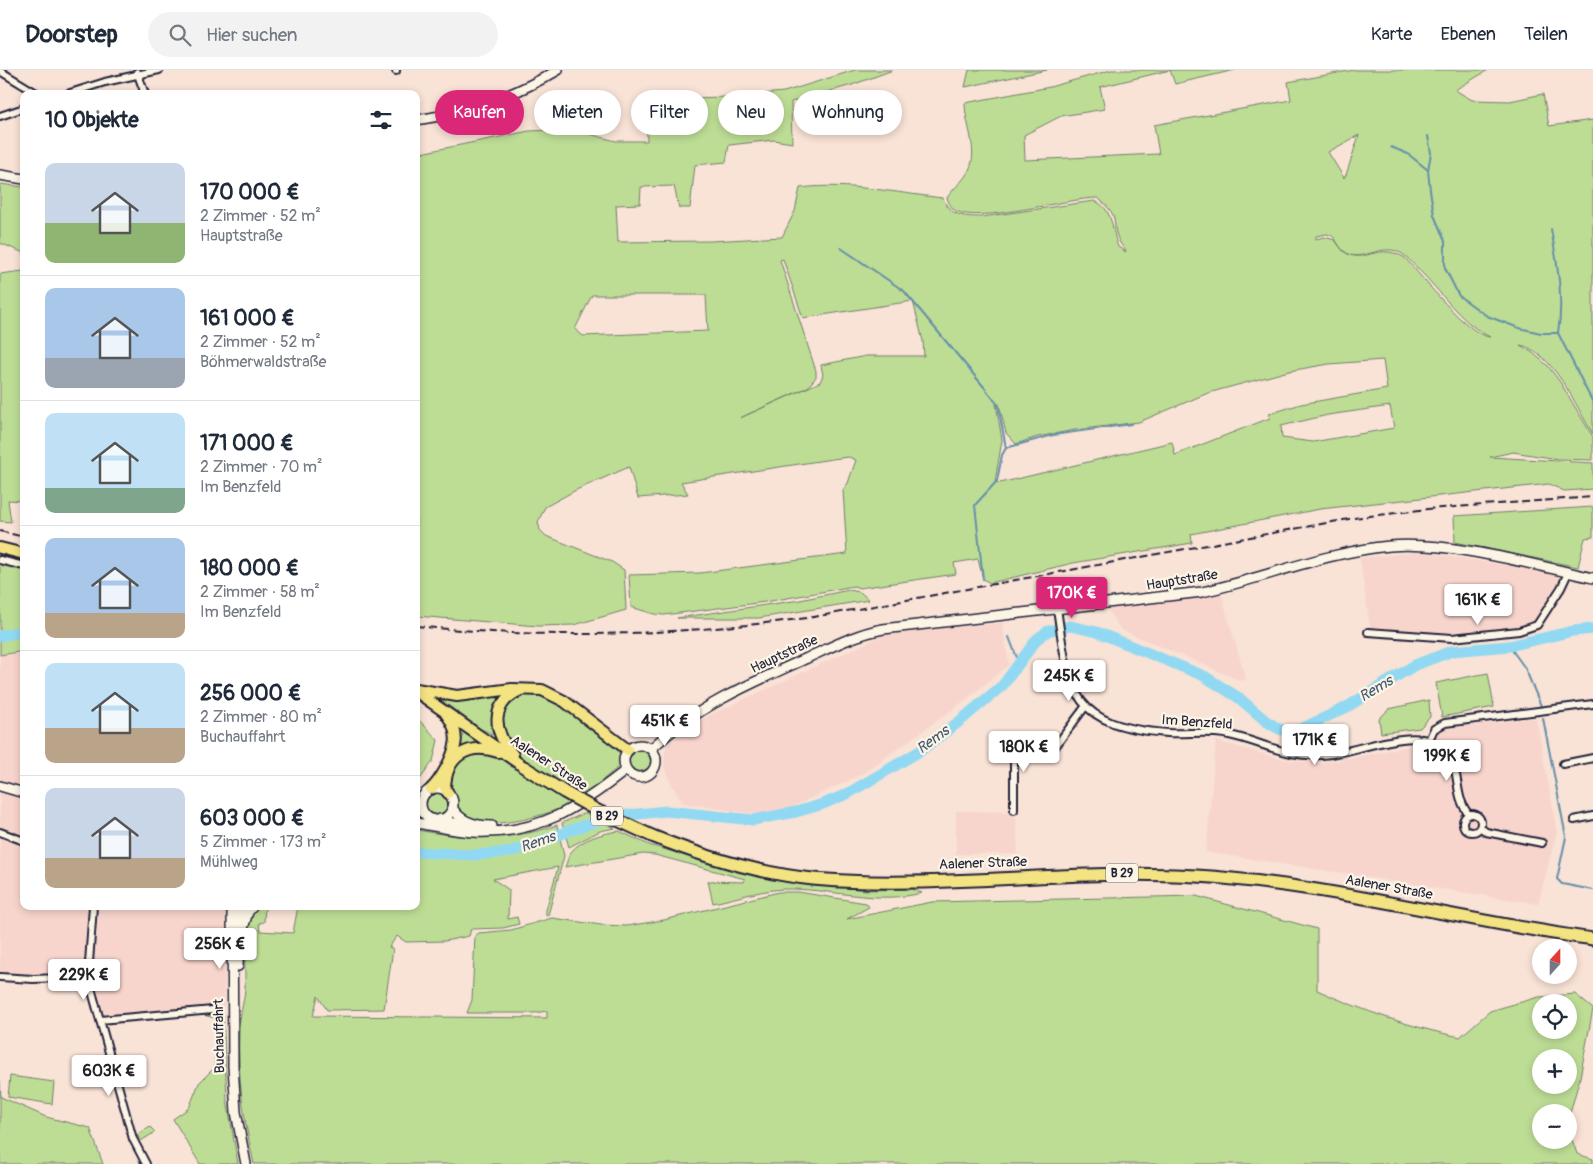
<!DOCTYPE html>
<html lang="de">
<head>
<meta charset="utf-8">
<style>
	:root { --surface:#fff; --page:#f2f2f3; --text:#1f2937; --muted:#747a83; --line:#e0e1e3; --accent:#db2777 }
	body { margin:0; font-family:Pangolin,sans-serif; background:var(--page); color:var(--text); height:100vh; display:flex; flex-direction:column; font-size:19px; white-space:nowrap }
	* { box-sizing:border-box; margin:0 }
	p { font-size:16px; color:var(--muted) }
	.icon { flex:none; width:28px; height:28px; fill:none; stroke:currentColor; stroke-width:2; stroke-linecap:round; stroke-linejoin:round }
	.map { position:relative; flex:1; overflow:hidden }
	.panel { position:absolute; left:20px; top:20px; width:400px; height:820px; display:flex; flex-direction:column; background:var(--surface); border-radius:10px; box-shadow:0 2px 8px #0003 }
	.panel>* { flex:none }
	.guide { position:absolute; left:435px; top:20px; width:475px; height:45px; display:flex; gap:10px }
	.needle { width:32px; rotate:21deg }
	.fabs { position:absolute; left:1532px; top:869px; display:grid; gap:10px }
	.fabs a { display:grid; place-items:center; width:45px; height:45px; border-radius:50%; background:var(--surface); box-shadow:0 2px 8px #0003; font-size:25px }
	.price { position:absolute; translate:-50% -42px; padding:0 11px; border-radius:5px; background:#fff; color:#222; font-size:16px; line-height:32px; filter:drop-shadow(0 1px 2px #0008) }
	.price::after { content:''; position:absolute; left:50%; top:30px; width:15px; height:11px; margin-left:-8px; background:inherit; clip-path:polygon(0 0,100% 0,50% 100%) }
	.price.selected { background:var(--accent); color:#fff }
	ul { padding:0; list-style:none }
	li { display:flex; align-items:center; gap:15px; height:125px; padding:0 25px }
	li+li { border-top:1px solid var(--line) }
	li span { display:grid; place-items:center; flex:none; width:140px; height:100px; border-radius:10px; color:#555 }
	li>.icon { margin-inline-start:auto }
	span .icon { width:60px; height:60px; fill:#fffc; stroke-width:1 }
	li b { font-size:21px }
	h2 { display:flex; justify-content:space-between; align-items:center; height:60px; padding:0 25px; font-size:21px }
	.chip { padding:0 18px; border-radius:22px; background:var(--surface); box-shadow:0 2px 8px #0003; font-size:18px; line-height:45px }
	.chip.selected { background:var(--accent); color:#fff }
	header { display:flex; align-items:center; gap:30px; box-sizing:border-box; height:70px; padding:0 25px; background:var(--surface); border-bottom:1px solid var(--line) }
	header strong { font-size:24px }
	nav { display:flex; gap:28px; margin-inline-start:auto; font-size:18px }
	.search { width:350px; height:45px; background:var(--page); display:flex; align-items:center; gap:12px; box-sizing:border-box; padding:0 18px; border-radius:28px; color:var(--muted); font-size:19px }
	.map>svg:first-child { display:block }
	.built { fill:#f7d5cc }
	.green { fill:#bddd95; stroke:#708068; fill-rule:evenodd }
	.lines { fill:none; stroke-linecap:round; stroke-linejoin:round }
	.stream { stroke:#6590a9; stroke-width:2 }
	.river { stroke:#91d9f2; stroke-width:11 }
	.street-casing { stroke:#22223b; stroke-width:10 }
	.secondary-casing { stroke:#22223b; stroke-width:12 }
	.primary-casing { stroke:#22223b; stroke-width:14 }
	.highway-casing { stroke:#22223b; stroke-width:15 }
	.street { stroke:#fcf5e5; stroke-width:6 }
	.secondary { stroke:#fcf5e5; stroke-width:9 }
	.primary { stroke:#f4e382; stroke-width:10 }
	.highway { stroke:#f4e382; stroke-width:11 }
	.rail { stroke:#22223b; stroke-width:2; stroke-dasharray:8 4; stroke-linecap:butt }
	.highway-bridge-casing { stroke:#22223b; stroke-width:15; stroke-linecap:butt }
	.highway-bridge { stroke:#f4e382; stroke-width:11 }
	.labels { text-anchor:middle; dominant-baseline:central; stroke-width:4.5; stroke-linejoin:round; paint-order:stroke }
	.shield { fill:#fcf5e5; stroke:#63616e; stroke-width:1 }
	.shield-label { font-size:12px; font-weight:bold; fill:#22223b }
	.street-label { font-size:14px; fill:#22223b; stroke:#fcf5e5 }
	.water-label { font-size:15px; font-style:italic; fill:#435972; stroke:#fcf5e5 }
</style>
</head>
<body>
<header>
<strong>Doorstep</strong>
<div class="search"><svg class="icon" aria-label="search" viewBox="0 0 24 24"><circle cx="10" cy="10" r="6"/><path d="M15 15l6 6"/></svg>Hier suchen</div>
<nav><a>Karte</a><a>Ebenen</a><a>Teilen</a></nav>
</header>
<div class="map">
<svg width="1593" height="1094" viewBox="0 0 1593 1094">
	<rect width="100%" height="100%" fill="#f9e2d6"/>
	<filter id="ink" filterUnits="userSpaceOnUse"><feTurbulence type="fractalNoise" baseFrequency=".02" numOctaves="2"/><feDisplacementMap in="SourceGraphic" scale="10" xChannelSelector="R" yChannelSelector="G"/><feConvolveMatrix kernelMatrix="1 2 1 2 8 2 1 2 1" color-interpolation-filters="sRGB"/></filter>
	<g filter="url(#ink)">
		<path class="built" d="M 1420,482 L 1550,502 L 1557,504 L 1559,509 L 1543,541 L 1535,552 L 1526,556 L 1453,565 L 1370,557 L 1360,488 Z
			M 1221,524 L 1246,609 L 1241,611 L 1120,559 L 1107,538 Z
			M 1002,553 L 1009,595 L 955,638 L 862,704 L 792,737 L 767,743 L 747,743 L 683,733 L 673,717 L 664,697 L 665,681 L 670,672 L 708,646 L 886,564 Z
			M 24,581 L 24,836 L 88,836 L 82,912 L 0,907 L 0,585 Z
			M 1536,648 L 1557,761 L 1538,834 L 1206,782 L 1216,671 L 1286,690 L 1313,693 L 1343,690 L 1409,676 L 1446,658 Z
			M 956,741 L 1009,742 L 1016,748 L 1018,784 L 956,784 Z
			M 99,836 L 225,836 L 227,841 L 224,938 L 104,947 L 93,899 Z"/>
		<path class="green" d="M 855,0 L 893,0 L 852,15 L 791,32 L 792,73 L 774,70 L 729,75 L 726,92 L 695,95 L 690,138 L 679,138 L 674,116 L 641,117 L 640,134 L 616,135 L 618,172 L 711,171 L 782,167 L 795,141 L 800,118 C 849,112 895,123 943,128 C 949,146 965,147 982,147 L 1094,131 C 1113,137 1112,161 1118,177 L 1126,182 C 1125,179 1122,176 1120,173 C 1109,151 1123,149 1098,128 C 1066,128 979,154 956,141 C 951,138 949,133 947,128 C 953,118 964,111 969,100 C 979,80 965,54 965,33 L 1050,17 L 1111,0 L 1235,0 L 1175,14 L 1170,0 L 1100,17 L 1105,39 L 1061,46 L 1024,65 L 1025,90 L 1159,84 L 1154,55 L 1291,30 L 1288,12 L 1354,0 L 1488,0 L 1455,20 L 1472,30 L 1510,31 L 1543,24 L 1549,56 L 1593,50 L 1593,364 C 1577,338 1552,280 1520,275 L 1533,283 L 1548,296 L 1560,312 L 1593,367 L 1593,390 L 1558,389 L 1513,382 L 1490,387 L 1593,393 L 1593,419 L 1564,421 L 1549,414 L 1320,439 L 1191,464 L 1192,473 L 1073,493 L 990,513 L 983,509 L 978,489 L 954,493 L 956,504 L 859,518 L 854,516 L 765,532 L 664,545 L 654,544 L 631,537 L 629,505 L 700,503 L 847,484 L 843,420 L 848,413 L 856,390 L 849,387 L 832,389 L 681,412 L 688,424 L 638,428 L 629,397 L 576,420 L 545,437 L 538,452 L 540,460 L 546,466 L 612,492 L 624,500 L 626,540 L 574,555 L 538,556 L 416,546 L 416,84 L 529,61 L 555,60 L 555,55 L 616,71 L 647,71 L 646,29 L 727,27 L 784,22 ZM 1359,65 L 1346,105 L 1344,108 L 1328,82 ZM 1327,164 C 1338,165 1337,180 1348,184 C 1363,191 1382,173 1401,183 C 1409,188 1416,197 1423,204 C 1444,226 1463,254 1490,267 C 1468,266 1421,205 1405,188 C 1374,168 1357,206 1335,170 L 1324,167 L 1316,169 L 1316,166 ZM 783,189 L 803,248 L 913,231 L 923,271 L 924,286 L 866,286 L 821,295 L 823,305 L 820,312 L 740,348 L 808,317 L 816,307 L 816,301 L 780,190 ZM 592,225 L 706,225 L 708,261 L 583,266 L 575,259 ZM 1383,290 L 1387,319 L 1301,334 L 1269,344 L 1270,348 L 1175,385 L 1172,372 L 1000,413 L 995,412 L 1002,370 L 996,334 L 999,334 L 1006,363 L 1016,374 L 1037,367 L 1075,360 L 1139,352 L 1208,323 L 1289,301 L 1329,294 ZM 1390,336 L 1394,358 L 1313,372 L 1282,368 L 1281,356 L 1328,345 Z
			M 969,0 L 1047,0 L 965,17 Z
			M 0,114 L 24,117 L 24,183 L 0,173 Z
			M 24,193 L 24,431 L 8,430 L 11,452 L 0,451 L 0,204 L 23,201 Z
			M 1593,437 L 1593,467 L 1585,468 L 1578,497 L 1455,472 L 1454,446 Z
			M 0,495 L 24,501 L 24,581 L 0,585 Z
			M 849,520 L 860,522 L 869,530 L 759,548 L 677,548 L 800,530 Z
			M 1488,603 L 1494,637 L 1442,647 L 1436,613 Z
			M 512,622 L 505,629 L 499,667 L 481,659 L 437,627 Z
			M 533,624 C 554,627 606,663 618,681 C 622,687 620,693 616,699 L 582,727 C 568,719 517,689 510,676 C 504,666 499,650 505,640 C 511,628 521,625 533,624 Z
			M 1429,630 L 1430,647 L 1420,658 L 1381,663 L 1379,649 L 1389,639 Z
			M 416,647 L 438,670 L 433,691 L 416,715 Z
			M 457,656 L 487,674 L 475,674 L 459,681 Z
			M628 692a12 12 0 1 1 24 0a12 12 0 1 1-24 0Z
			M 469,683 L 497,685 L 570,734 C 545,746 486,764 462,744 C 457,740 458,732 455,726 C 449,710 450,714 453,696 Z
			M425 734a12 12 0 1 1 24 0a12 12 0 1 1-24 0Z
			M 585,743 L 615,758 L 600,761 L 569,777 L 562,753 Z
			M 557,755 L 564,786 L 548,845 L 546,846 L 546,840 L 558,797 L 493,809 L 509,820 L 508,849 L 517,847 L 519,854 L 503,858 L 471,859 L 469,866 L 445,871 L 406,872 L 397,866 L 389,877 L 393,879 L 384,939 L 327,940 L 318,926 L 313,946 L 547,948 L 547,941 L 534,943 L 467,943 L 472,930 L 475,866 L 479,863 L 511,860 L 552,848 L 601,855 L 627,856 L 664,850 L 779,822 L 798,822 L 866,833 L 869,837 L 847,849 L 932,832 L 1196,826 L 1317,859 L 1317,920 C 1363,941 1410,957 1460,967 L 1490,941 L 1539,927 L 1575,924 L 1593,939 L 1580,1007 L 1569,1047 L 1569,1042 L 1541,1042 L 1541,1070 L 1569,1070 L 1569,1061 L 1577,1084 L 1593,1089 L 1593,1094 L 254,1094 C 244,1050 237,1006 239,961 C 239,946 244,933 245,919 C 246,896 240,855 257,836 L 265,836 L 264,852 L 259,853 L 260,861 L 293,863 L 298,836 L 416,836 L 416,760 C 471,769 503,773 557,755 ZM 1541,932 L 1569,932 L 1569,960 L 1541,960 ZM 1541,988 L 1569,988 L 1569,1015 L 1541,1015 Z
			M 619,761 L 649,775 L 756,805 L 866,820 L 912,819 L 922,823 C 878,834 836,820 792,819 C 766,818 738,828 713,833 L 708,811 L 744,812 L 745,809 L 655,785 L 643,784 L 565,797 C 567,793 568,786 571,782 C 581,769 604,763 619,761 Z
			M 223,942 L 227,1030 L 238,1094 L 200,1094 L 173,1049 L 189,1038 L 199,1013 L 214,998 L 218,949 L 200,944 Z
			M 10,1006 L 54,1012 L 52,1034 L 8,1027 Z
			M 0,1011 L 1,1027 L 46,1047 L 90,1058 L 103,1094 L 0,1094 Z
			M 150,1057 L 155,1062 L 141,1071 L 137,1065 Z"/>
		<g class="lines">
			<path class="stream" d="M 1428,66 L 1431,83 L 1428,100 L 1430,120 L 1434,145 L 1445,171 L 1445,198 L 1459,226 L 1487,246 L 1519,258 L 1541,263 L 1558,263 L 1593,333
				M 1391,77 L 1408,84 L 1428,100
				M 1551,159 C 1557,193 1564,228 1558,263
				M 841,178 L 904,221 L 984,317 L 998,335 L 1006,378 L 1002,385 L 997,411 L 975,435 L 983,509
				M 1006,378 L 1053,365 L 1131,354
				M 1009,567 L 1019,593
				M 1509,576 L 1525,598 L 1541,636
				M 1543,648 L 1566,767 L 1557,809 L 1562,814 L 1593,820"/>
			<path class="river" d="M 0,566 L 24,561
				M 416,782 L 474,785 L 510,782 L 608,747 L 667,741 L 753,750 L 796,742 L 823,734 L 847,724 L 920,681 L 960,651 L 1003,615 L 1037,569 L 1048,561 L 1070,556 L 1097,562 L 1204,606 L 1239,628 L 1266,651 L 1279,659 L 1290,662 L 1301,659 L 1347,637 L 1415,595 L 1452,581 L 1509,576 L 1573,561 L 1593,559"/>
			<defs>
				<path id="street" d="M 396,0 L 396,1
					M 0,1 L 38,24
					M 137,2 L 145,24
					M 67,24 L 105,12 L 159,0
					M 0,46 L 24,38
					M 0,490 L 24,496
					M 1057,538 C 1069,624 1072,656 1168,663 C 1187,664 1206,661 1225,664 C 1266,672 1285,690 1331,684 C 1356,681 1410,660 1431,672 C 1469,693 1448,718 1469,745
					M 1368,562 L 1452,568 L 1519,561 L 1537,555 L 1561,518 L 1568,503
					M 1429,670 L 1434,659 L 1445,653 L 1593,634
					M 1563,694 L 1593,688
					M 1014,740 L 1014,686 L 1041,685 L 1055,677 L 1085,637
					M1463 753a9 9 0 1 1 18 0a9 9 0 1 1-18 0Z
					M 1574,750 L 1593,746
					M 1480,757 L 1486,762 L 1542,773
					M 0,762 L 24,771
					M 93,836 L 88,907 L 133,1069 L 146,1094
					M 0,907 L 33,909 L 88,907
					M 100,950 L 213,940"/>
				<path id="secondary" d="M 416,50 C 467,43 514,26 558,0
					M 0,105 L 24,109
					M624 691a16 16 0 1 1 32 0a16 16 0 1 1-32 0Z
					M 651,679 C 694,638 751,613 805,589 C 831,577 856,564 883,559 L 1202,522 C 1265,508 1326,482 1390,476 C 1450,471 1534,495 1593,508
					M 0,716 L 24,723
					M421 734a16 16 0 1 1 32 0a16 16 0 1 1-32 0Z
					M 452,737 C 460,752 476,756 492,756
					M 440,749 L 468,757
					M 416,753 C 435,756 454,761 473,762 C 538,765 578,738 626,700
					M 232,836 L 233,996 L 236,1042 L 246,1094
					M 242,862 L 248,842 L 253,836
					M 238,896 L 240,836"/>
				<path id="primary" d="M 0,478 L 24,484
					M 416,619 L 457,626 L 512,619 L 542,620 L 564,631 L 628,680
					M 418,623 L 524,697
					M 513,685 C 493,661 489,634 521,620
					M 431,719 C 437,714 441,707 445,700 C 456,680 462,664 446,644
					M 448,723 L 445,718 C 446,686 468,672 498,682"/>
				<path id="highway" d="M 524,697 L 564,722
					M 652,766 C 704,787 757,803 813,809 C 940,820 1068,798 1196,806 C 1330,814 1460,851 1593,869"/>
			</defs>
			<use href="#street" class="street-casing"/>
			<use href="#secondary" class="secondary-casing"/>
			<use href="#primary" class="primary-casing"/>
			<use href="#highway" class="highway-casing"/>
			<use href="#street" class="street"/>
			<use href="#secondary" class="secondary"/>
			<use href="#primary" class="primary"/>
			<use href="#highway" class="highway"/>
			<path class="rail" d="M 0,461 L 24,467
				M 416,556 C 549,570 682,565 814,547 L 1354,448 L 1428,439 L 1593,427"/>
			<defs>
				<path id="highway-bridge" d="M 564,722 L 598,741 L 652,766"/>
			</defs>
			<use href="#highway-bridge" class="highway-bridge-casing"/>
			<use href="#highway-bridge" class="highway-bridge"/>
		</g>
	</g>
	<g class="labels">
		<g class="shield">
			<rect x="591" y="736.5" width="32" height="19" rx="4"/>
			<rect x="1106" y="793.5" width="32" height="19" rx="4"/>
		</g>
		<g class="shield-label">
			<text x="607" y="746">B 29</text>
			<text x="1122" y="803">B 29</text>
		</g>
		<g class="street-label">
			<text transform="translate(1182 510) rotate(-9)">Hauptstraße</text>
			<text transform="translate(784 584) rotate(-25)">Hauptstraße</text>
			<text transform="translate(1197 652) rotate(4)">Im Benzfeld</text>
			<text transform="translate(549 693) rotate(33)">Aalener Straße</text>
			<text transform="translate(983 793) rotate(-2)">Aalener Straße</text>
			<text transform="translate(1389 817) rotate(10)">Aalener Straße</text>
			<text transform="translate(219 966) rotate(-91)">Buchauffahrt</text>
		</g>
		<g class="water-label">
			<text transform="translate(1376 619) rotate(-31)">Rems</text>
			<text transform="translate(933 670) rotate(-37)">Rems</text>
			<text transform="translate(538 772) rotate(-20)">Rems</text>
		</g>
	</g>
</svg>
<div class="fabs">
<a><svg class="needle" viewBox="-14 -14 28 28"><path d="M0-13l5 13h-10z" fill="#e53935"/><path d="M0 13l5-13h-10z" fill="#747a83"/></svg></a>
<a><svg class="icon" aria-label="locate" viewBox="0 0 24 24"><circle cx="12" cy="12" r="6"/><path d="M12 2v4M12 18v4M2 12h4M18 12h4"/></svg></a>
<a>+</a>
<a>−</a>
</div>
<b class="price selected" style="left:1072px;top:549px">170K €</b>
<b class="price" style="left:1478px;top:556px">161K €</b>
<b class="price" style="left:1069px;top:632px">245K €</b>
<b class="price" style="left:665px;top:677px">451K €</b>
<b class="price" style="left:1315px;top:696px">171K €</b>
<b class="price" style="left:1024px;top:703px">180K €</b>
<b class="price" style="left:1447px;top:712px">199K €</b>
<b class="price" style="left:220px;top:900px">256K €</b>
<b class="price" style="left:84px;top:931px">229K €</b>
<b class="price" style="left:109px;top:1027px">603K €</b>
<div class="guide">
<a class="chip selected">Kaufen</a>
<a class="chip">Mieten</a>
<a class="chip">Filter</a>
<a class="chip">Neu</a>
<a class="chip">Wohnung</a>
</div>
<section class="panel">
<h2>10 Objekte<svg class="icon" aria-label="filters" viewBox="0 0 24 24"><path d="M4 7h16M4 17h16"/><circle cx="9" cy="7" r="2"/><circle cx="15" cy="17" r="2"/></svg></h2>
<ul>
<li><span style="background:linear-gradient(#c9d6e8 60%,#8fb573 0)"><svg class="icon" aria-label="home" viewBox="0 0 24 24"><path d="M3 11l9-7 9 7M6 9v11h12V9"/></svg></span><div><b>170 000 €</b><p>2 Zimmer · 52 m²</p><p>Hauptstraße</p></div></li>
<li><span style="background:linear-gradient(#a9c7e8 70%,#9aa5b1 0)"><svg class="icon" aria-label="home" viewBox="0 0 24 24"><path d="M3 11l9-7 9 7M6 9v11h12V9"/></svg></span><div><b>161 000 €</b><p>2 Zimmer · 52 m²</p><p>Böhmerwaldstraße</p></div></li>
<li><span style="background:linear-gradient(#bfe0f5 75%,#7fa58c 0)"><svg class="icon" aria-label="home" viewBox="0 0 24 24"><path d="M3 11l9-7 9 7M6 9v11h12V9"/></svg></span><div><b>171 000 €</b><p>2 Zimmer · 70 m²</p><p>Im Benzfeld</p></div></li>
<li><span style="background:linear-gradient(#a9c7e8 75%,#b9a48a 0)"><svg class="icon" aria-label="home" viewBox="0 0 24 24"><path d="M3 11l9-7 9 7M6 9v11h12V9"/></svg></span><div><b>180 000 €</b><p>2 Zimmer · 58 m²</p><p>Im Benzfeld</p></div></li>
<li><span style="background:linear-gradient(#bfe0f5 65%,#b9a48a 0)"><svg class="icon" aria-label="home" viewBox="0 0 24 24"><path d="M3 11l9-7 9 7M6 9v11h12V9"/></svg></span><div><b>256 000 €</b><p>2 Zimmer · 80 m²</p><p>Buchauffahrt</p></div></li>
<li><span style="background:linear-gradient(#c9d6e8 70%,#b9a48a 0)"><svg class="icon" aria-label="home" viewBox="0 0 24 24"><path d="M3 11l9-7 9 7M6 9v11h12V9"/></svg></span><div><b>603 000 €</b><p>5 Zimmer · 173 m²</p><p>Mühlweg</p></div></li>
</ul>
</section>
</div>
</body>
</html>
